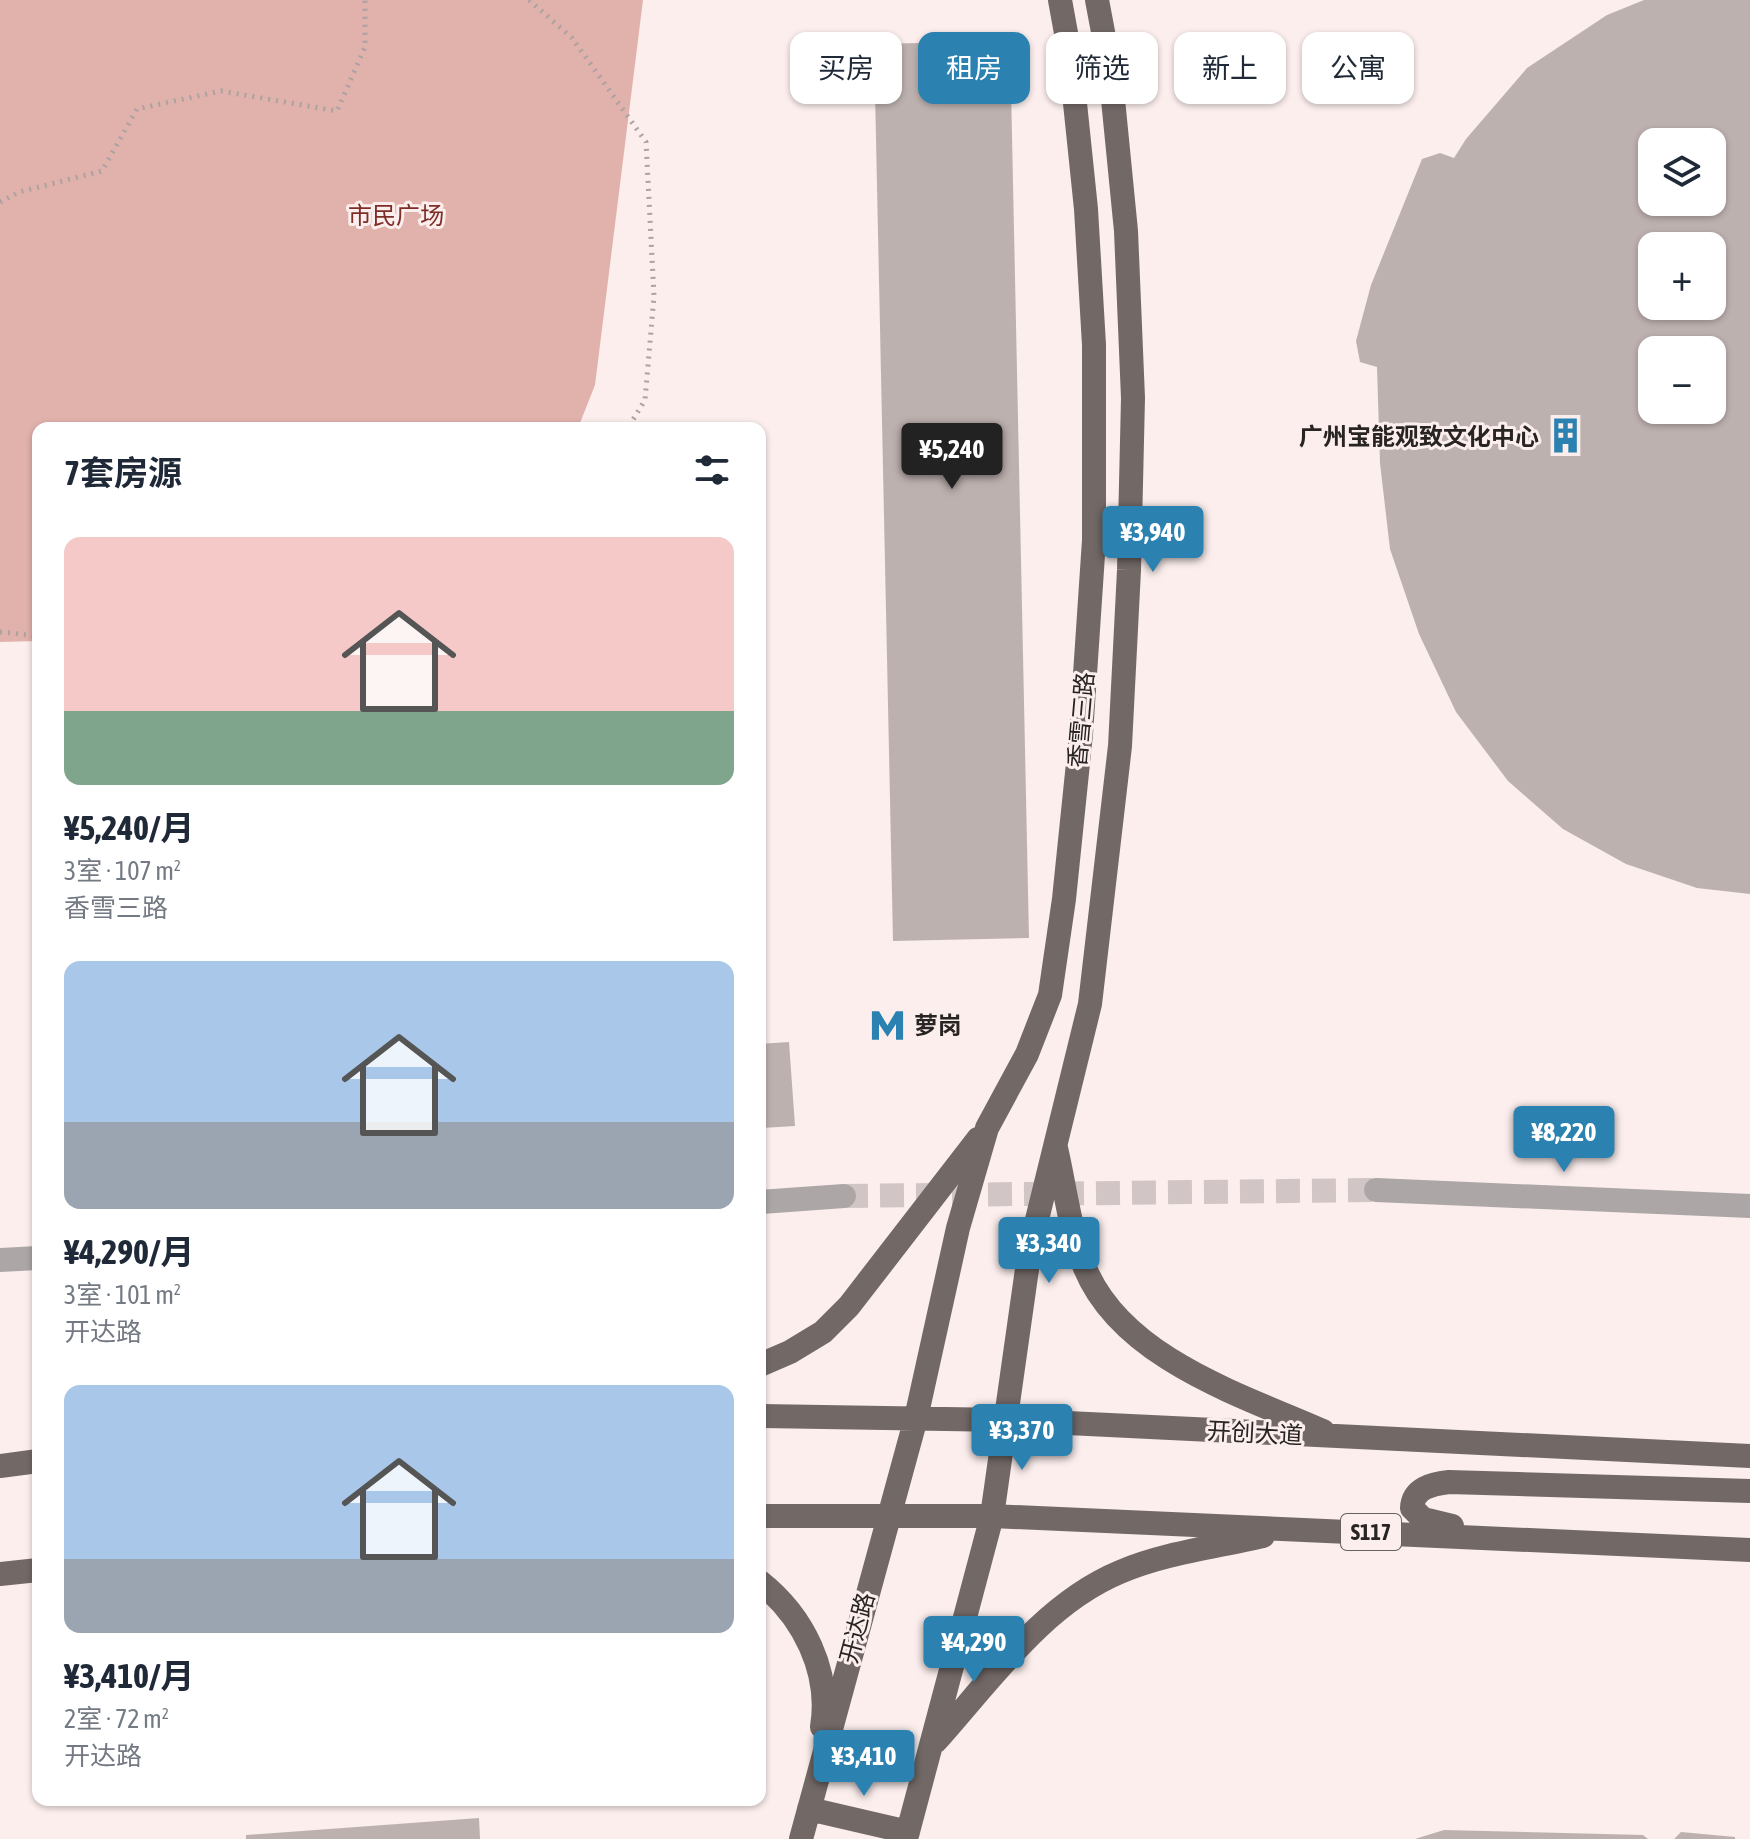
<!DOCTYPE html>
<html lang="zh">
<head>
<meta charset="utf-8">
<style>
	:root { --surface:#fff; --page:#f6f6f7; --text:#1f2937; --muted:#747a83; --accent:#2b82b1 }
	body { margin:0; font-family:"Asap Condensed","Noto Sans SC",sans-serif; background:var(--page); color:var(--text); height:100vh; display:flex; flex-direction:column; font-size:30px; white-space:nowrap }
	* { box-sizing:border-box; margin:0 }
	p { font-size:26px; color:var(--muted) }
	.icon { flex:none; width:44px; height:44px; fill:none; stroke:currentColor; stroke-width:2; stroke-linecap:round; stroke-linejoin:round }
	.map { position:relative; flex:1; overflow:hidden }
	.drawer { position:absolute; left:32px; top:422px; width:734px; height:1384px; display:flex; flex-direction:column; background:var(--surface); border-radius:16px; box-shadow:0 2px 6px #0004 }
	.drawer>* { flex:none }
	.banner { position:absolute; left:790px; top:32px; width:760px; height:72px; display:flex; gap:16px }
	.controls { position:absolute; left:1638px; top:128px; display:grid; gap:16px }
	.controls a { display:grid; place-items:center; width:88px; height:88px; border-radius:16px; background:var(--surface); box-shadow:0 2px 6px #0004; font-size:40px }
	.price { position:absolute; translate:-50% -68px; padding:0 18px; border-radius:8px; background:var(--accent); color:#fff; font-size:26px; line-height:52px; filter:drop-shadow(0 2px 4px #0008) }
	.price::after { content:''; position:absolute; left:50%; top:48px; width:24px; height:18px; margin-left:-12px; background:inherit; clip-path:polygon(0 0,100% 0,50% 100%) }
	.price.on { background:#222; color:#fff }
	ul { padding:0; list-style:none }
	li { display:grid; align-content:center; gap:16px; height:424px; padding:0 32px }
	li span { display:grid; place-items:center; height:248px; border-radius:16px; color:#555 }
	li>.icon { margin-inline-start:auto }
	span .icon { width:144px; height:144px; fill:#fffc; stroke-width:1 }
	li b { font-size:34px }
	h2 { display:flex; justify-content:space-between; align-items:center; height:96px; padding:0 32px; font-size:34px }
	.chip { padding:0 28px; border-radius:16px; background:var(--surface); box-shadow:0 2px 6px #0004; font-size:28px; line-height:72px }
	.chip.on { background:var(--accent); color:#fff }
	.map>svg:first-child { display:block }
	.green { fill:#e1b2ac }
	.building { fill:#bdb1af; fill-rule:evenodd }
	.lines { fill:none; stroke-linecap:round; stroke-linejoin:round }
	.minor-tunnel { stroke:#d1c6c5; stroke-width:24; stroke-dasharray:24 12; stroke-linecap:butt }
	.path { stroke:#aca2a1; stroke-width:5; stroke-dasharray:2 6; stroke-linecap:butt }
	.minor { stroke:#aca6a6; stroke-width:24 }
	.major { stroke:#726967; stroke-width:24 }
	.labels { text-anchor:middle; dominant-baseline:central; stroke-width:6; stroke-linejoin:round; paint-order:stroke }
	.shield { fill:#fbeeed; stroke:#676160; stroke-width:2 }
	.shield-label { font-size:22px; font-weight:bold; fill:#282423 }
	.park-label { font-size:24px; fill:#7e2d27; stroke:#fbeeed }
	.poi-label { font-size:24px; font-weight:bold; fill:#282423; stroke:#fbeeed; text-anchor:end }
	.street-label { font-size:24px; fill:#282423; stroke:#fbeeed }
</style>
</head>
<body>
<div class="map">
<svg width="1750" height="1839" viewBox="0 0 1750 1839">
	<rect width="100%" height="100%" fill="#fbeeed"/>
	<path class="green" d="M 0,0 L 643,0 L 595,385 L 578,428 L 38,428 L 38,641 L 0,642 Z"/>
	<path class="building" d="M 1644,0 L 1750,0 L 1750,894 L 1697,888 L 1626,864 L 1563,829 L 1508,781 L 1456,712 L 1419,634 L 1390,549 L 1380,463 L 1377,367 L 1360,362 L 1356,341 L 1371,285 L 1422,159 L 1440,153 L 1454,158 L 1466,139 L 1527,68 L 1607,15 ZM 1652,142 L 1712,142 L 1712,202 L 1652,202 ZM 1652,246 L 1712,246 L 1712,306 L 1652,306 ZM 1652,350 L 1712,350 L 1712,410 L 1652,410 Z
		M 1010,41 L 1029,938 L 893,941 L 874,44 Z
		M 789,1042 L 795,1126 L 760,1128 L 760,1044 Z
		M 479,1818 L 480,1839 L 246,1839 L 246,1835 Z
		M 1444,1830 L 1643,1835 L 1648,1839 L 1415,1839 Z
		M 1681,1832 L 1735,1837 L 1735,1839 L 1674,1839 Z"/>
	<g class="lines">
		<path class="minor-tunnel" d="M 844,1196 L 1376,1190"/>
		<path class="path" d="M 529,0 L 572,38 L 646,142 L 654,296 L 645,400 L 628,428
			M 0,202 L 19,192 L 102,171 L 137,109 L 221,91 L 337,111 L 365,47 L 365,0
			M 0,632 L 38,636"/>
		<path class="minor" d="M 1376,1190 L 1750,1206
			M 760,1202 L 844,1196
			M 0,1260 L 38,1258"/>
		<path class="major" d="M 1056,1148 C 1065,1187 1070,1231 1085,1268 C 1122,1358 1241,1395 1323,1431
			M 760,1365 L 790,1352 L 823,1332 L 849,1306 L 978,1139
			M 760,1416 L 1006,1420 L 1750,1456
			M 0,1466 L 38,1461
			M 760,1516 L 992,1516 L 1750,1550
			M 1452,1526 L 1423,1519 L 1412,1508 C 1413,1488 1432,1484 1449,1482 L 1750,1491
			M 0,1574 L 38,1570
			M 760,1582 C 803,1616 831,1671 822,1727
			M 936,1741 C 990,1681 1043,1604 1120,1572 C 1164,1553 1216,1547 1263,1536
			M 809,1809 L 908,1832
			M 801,1839 L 916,1418 L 958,1228 L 987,1128 L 1027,1054 L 1050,995 L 1064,899 L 1081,734 L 1094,540 L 1094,345 L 1086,209 L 1070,55 L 1060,0
			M 906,1839 L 992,1516 L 1030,1248 L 1090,1004 L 1120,746 L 1129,570 L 1133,398 L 1126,231 L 1110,69 L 1097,0"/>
	</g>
	<defs>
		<symbol id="building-bare" viewBox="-9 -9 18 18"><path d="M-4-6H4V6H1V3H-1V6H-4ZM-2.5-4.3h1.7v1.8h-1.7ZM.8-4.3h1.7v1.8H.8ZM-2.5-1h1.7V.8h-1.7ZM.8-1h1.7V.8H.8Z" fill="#2b82b1" stroke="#fbeeed" stroke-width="2.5" paint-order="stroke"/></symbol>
		<symbol id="metro-bare" viewBox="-9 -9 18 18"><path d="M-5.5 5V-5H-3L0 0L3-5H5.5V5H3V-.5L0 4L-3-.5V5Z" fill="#2b82b1" stroke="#fbeeed" stroke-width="2.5" paint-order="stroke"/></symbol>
	</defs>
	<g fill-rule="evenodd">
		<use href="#building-bare" x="1540" y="410" width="51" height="51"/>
		<use href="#metro-bare" x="862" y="1000" width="51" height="51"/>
	</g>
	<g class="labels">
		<rect class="shield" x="1341" y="1514" width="60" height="36" rx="6"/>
		<g class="shield-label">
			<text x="1371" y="1532">S117</text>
		</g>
		<g class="park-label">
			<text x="396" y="215">市民广场</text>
		</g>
		<g class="poi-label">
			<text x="1539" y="436">广州宝能观致文化中心</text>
			<text x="914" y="1025" text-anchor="start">萝岗</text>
		</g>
		<g class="street-label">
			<text transform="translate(1081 720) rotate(-85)">香雪三路</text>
			<text transform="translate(1255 1433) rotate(3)">开创大道</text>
			<text transform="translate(857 1628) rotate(-75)">开达路</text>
		</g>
	</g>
</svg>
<div class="controls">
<a><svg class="icon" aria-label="layers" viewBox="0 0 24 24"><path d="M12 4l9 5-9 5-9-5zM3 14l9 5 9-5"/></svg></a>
<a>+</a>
<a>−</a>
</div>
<b class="price on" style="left:952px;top:491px">¥5,240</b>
<b class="price" style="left:1153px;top:574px">¥3,940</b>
<b class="price" style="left:1564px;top:1174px">¥8,220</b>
<b class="price" style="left:1049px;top:1285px">¥3,340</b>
<b class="price" style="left:1022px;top:1472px">¥3,370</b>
<b class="price" style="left:974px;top:1684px">¥4,290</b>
<b class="price" style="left:864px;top:1798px">¥3,410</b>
<div class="banner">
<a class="chip">买房</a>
<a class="chip on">租房</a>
<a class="chip">筛选</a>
<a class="chip">新上</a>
<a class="chip">公寓</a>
</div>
<section class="drawer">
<h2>7套房源<svg class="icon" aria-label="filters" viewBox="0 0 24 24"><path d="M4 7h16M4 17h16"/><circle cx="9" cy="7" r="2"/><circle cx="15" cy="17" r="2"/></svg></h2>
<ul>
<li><span style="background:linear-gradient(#f6c9c9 70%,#7fa58c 0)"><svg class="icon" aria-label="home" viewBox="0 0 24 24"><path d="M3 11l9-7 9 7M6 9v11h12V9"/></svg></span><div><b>¥5,240/月</b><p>3室 · 107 m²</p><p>香雪三路</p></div></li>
<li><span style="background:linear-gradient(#a9c7e8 65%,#9aa5b1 0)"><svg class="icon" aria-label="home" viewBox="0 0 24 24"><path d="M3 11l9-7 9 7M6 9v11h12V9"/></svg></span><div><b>¥4,290/月</b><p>3室 · 101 m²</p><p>开达路</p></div></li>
<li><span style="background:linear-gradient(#a9c7e8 70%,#9aa5b1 0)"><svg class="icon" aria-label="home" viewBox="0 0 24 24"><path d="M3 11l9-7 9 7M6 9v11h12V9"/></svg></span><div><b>¥3,410/月</b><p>2室 · 72 m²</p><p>开达路</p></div></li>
</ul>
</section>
</div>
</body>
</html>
